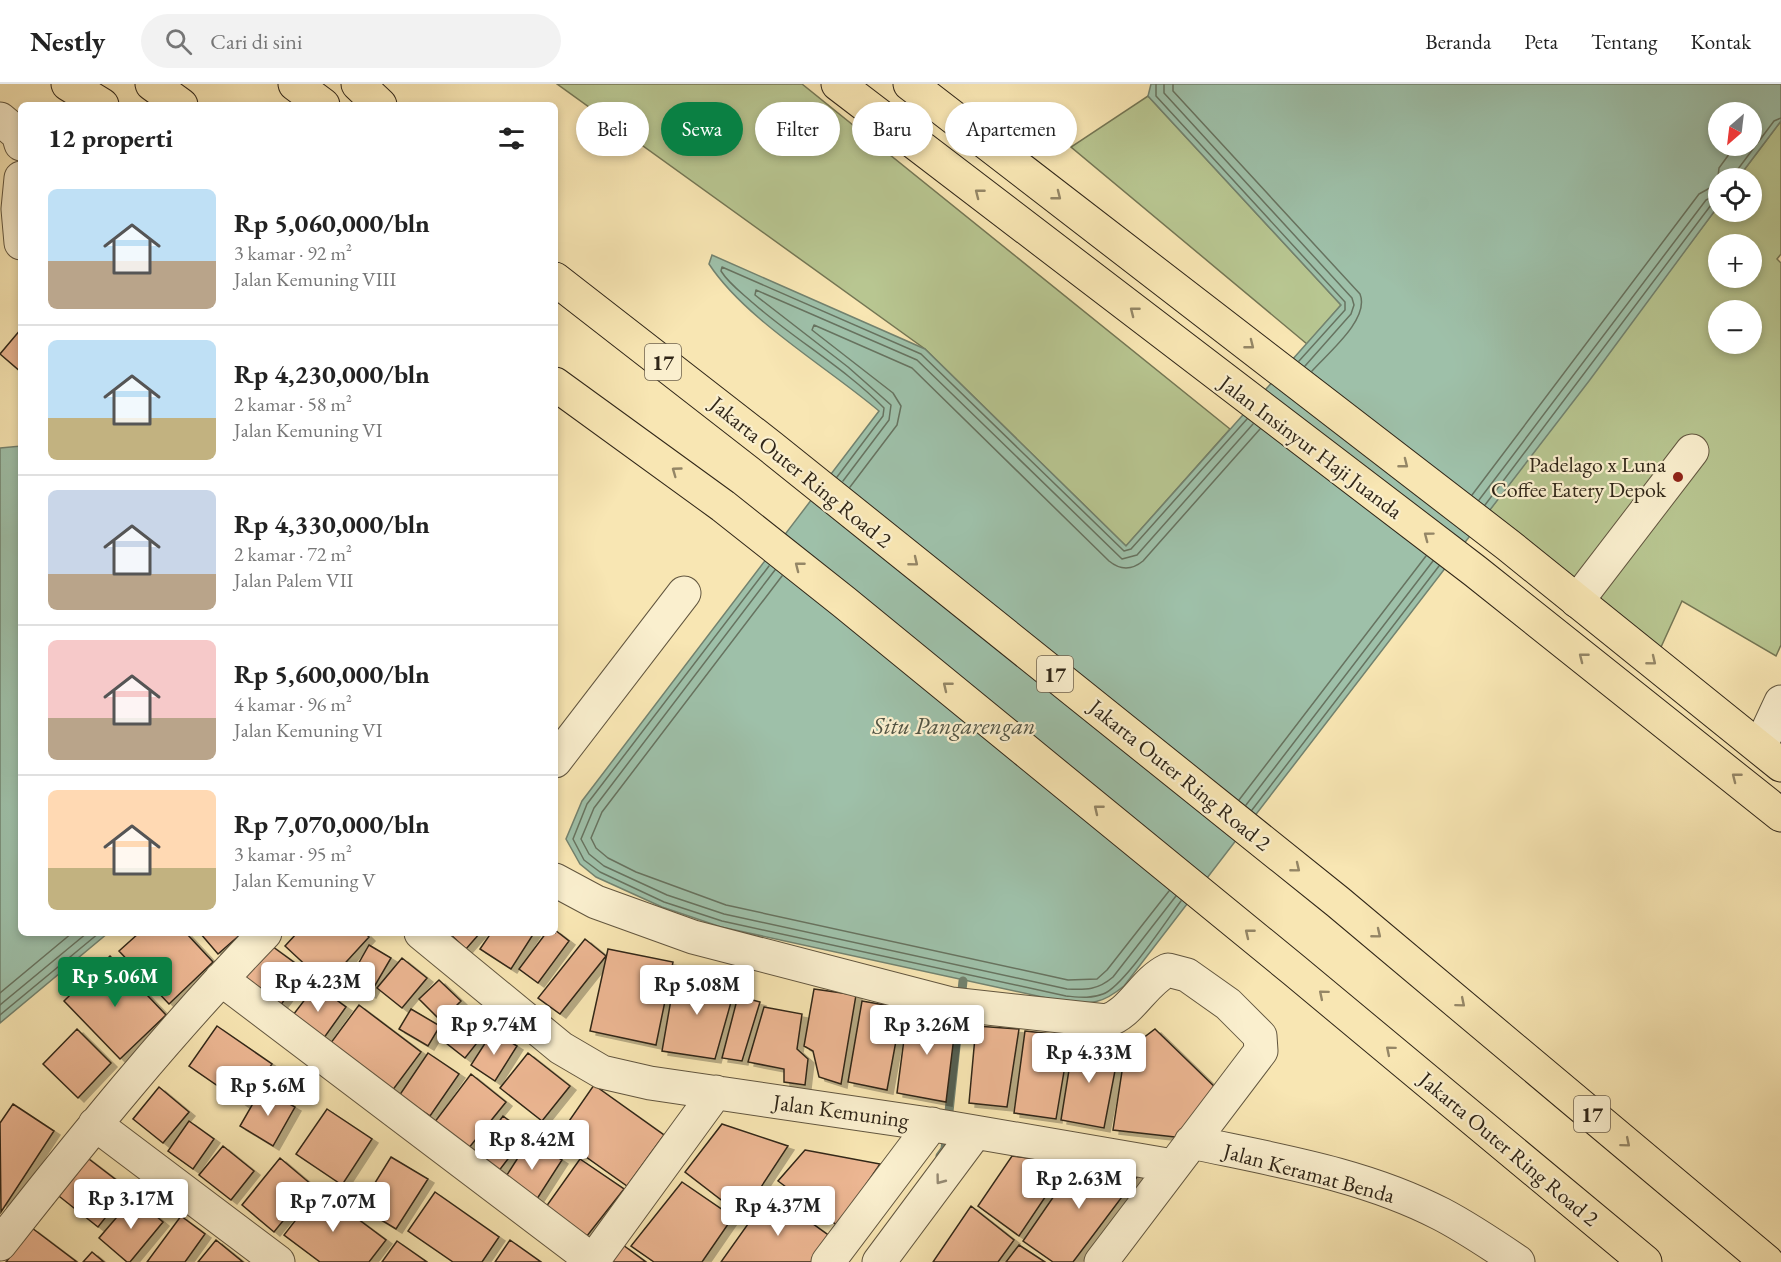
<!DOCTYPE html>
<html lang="id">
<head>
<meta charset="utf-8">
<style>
	:root { --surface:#fff; --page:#f2f2f2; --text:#222; --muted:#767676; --line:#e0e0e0; --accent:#0b8043 }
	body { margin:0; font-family:"EB Garamond",serif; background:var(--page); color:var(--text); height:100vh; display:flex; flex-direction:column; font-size:22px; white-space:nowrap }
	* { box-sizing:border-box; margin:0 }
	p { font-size:20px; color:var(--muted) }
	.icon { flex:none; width:33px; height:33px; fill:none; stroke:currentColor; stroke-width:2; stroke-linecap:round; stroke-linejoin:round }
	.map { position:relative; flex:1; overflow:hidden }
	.side { position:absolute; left:18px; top:18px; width:540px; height:834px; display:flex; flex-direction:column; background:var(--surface); border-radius:9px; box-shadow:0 3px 9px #0003 }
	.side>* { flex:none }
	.hud { position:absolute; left:576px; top:18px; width:570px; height:54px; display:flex; gap:12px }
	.needle { width:39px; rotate:208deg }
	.controls { position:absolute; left:1708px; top:18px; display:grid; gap:12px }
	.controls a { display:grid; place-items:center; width:54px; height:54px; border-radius:50%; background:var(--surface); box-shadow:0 3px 9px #0003; font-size:30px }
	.price { position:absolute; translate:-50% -51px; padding:0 14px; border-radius:6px; background:#fff; color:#222; font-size:20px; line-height:39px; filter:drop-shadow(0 2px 3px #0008) }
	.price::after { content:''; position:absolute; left:50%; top:36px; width:18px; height:14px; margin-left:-9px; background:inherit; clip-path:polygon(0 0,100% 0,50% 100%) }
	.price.on { background:var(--accent); color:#fff }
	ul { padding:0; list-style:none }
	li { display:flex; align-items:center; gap:18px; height:150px; padding:0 30px }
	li+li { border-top:2px solid var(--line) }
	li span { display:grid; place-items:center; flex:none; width:168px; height:120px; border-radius:9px; color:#555 }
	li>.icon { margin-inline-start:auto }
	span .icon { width:72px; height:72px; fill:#fffc; stroke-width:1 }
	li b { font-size:26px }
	h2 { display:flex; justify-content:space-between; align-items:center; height:72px; padding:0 30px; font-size:26px }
	.pill { padding:0 21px; border-radius:27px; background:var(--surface); box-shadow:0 3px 9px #0003; font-size:21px; line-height:54px }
	.pill.on { background:var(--accent); color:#fff }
	header { display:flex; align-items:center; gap:36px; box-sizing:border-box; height:84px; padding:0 30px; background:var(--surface); border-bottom:2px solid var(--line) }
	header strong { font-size:28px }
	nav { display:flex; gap:33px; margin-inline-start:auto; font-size:21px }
	.search { width:420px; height:54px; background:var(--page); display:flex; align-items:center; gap:15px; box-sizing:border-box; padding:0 21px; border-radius:33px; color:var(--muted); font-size:22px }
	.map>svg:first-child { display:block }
	.green { fill:#b8c691; stroke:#747654; stroke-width:1.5; fill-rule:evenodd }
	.water { fill:#9ec0a9; stroke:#72826f; stroke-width:1.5; fill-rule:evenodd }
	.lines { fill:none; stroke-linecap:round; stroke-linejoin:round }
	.shore { stroke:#677360; stroke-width:1.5 }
	.stream { stroke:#72826f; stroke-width:9 }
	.building { fill:#ecb692; stroke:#302618; stroke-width:1.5; filter:url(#shadow) }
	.street-casing { stroke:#62563f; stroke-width:35 }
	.highway-casing { stroke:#302618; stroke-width:35 }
	.street { stroke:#faefce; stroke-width:33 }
	.highway { stroke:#f8e6b3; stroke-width:33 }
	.oneway { stroke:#948666 }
	.oneway2 { stroke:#958a73 }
	.poi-dot { fill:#8f2418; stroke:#faefce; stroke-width:2 }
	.labels { text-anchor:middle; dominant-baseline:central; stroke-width:4.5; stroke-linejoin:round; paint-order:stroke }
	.shield { fill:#faefce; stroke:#6d624f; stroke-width:1.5 }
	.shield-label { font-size:21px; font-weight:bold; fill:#302618 }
	.street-label { font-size:22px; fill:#302618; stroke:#faefce }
	.poi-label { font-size:22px; fill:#302618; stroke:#faefce; text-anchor:end }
	.water-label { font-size:24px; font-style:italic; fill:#515444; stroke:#faefce }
</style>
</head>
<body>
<header>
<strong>Nestly</strong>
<div class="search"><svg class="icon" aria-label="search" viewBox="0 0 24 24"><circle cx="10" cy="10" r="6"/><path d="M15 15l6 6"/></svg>Cari di sini</div>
<nav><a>Beranda</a><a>Peta</a><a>Tentang</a><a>Kontak</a></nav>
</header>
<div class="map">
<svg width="1781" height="1178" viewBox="0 0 1781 1178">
	<defs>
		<filter id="shadow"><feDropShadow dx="6" dy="4" stdDeviation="0" flood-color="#0004"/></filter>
	</defs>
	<rect width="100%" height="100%" fill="#f8e6b3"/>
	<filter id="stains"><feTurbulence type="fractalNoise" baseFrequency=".00333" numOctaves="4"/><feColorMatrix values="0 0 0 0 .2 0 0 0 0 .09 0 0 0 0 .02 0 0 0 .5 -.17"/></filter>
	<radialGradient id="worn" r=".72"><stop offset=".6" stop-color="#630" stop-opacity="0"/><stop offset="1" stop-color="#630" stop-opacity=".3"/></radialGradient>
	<path class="green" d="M 557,0 L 802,0 L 1230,345 L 1126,462 L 925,265 Z
		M 1148,12 L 1341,221 L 1307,260 L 1071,63 Z
		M 1781,37 L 1781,170 L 1777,175 L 1781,179 L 1781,561 L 1776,572 L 1682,517 L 1656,574 L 1488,428 L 1719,121 L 1719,128 L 1752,128 L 1752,94 L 1738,94 ZM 1719,160 L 1752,160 L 1752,194 L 1719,194 ZM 1719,226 L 1752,226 L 1752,260 L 1719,260 Z"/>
	<path class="water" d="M 1151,0 L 1781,0 L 1781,37 L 1738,94 L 1719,94 L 1719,121 L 1589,297 L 1124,902 C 1102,920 1092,920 1065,918 L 721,843 L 662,823 L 596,793 L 580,780 L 566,755 L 582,717 L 879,327 C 827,283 745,235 709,180 L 712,171 L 925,265 L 1126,462 L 1341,221 L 1148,12 ZM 1719,28 L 1752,28 L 1752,62 L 1719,62 Z
		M 21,362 L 21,849 L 108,849 L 0,939 L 0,364 Z"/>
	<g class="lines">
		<path class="shore" d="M 1156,0 L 1156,12 L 1345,218 L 1345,226 L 1299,277
			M 1164,0 L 1164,9 L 1352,214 L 1354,221 L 1351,230 L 1305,282
			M 1173,0 L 1173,7 L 1360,210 C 1370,235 1328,269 1312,287
			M 1734,94 L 1735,89 L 1774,37 L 1781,34
			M 837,393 L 883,332 L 884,324 C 845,284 795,256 753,219 C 742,209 729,200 721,187 L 722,183 L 921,270 L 1124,467 L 1131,465 L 1247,335
			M 843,397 L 889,336 L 891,321 L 848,283 L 755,211 L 756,206 L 917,276 L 1122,475 L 1137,471 L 1253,340
			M 850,403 L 897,341 L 901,322 L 893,309 L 812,246 L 814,241 L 912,284 L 1109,477 C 1120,486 1132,486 1143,477 L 1260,345
			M 1472,411 L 1699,110 L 1717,100 L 1719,84 L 1735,62
			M 1479,416 L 1706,116 L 1719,110
			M 1485,421 L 1711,121 L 1719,118
			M 769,482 L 587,720 L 573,755 L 584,776 L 600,788 L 664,818 L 722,837 L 1066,912 C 1078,913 1091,915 1103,910 C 1123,903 1166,837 1181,817
			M 775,486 L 594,724 L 581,755 L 589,770 L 604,782 L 667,811 L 724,830 L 1067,905 C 1086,906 1098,906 1113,893 L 1176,812
			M 782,492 L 602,728 L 591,754 L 596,764 L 608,774 L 636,788 L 726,821 L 1068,896 L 1097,895 L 1107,886 L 1169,807
			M 1239,716 L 1426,472
			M 1246,721 L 1433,477
			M 1252,726 L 1439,482
			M 0,909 L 72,849
			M 0,921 L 87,849
			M 0,931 L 99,849"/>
		<path class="stream" d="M 940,1072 L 945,1065 L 963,897"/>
	</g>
	<path class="building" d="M 21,245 L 21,288 L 0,270 Z
		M 555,846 L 569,857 L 538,899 L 519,885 L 546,849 L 555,849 Z
		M 139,849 L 186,849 L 213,878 L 169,920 L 119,867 Z
		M 200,849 L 242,849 L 218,870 Z
		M 297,849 L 365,849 L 369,853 L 326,900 L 285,862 Z
		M 449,849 L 480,849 L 466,865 Z
		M 491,849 L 534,849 L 511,885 L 480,865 Z
		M 585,855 L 606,872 L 560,930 L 538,914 Z
		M 269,860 L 306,887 L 274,930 L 237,902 Z
		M 369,861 L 391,874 L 370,910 L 348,898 Z
		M 608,865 L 673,878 L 656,961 L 590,947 Z
		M 110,872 L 166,931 L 120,975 L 64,917 Z
		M 402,874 L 427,894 L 402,924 L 377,904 Z
		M 676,887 L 735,904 L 715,975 L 662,967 Z
		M 439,896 L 461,917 L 441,937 L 419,915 Z
		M 316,901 L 346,923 L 321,958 L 290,935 Z
		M 814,905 L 856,911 L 841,1000 L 819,993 L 813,967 L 804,962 Z
		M 738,912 L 760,918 L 742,977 L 722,974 Z
		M 862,917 L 902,924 L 887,1006 L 848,998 Z
		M 359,921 L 421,968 L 392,1007 L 330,960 Z
		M 764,923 L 802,930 L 797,965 L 808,975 L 805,1001 L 784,998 L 784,985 L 748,978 Z
		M 411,925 L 440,942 L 428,962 L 399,945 Z
		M 908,925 L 956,936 L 946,1018 L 897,1009 Z
		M 463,926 L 488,945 L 465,974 L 441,955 Z
		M 217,942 L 272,980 L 244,1020 L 189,982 Z
		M 976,942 L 1019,945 L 1007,1023 L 969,1019 Z
		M 77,945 L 111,979 L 78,1014 L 43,980 Z
		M 1155,945 L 1221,1009 L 1175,1053 L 1113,1046 L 1125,968 Z
		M 493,947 L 517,962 L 495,997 L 471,981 Z
		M 1025,947 L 1070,952 L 1056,1035 L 1014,1029 Z
		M 1074,955 L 1119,966 L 1104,1044 L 1061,1036 Z
		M 428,969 L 459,990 L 430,1032 L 399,1012 Z
		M 528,969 L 570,1002 L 542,1037 L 500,1004 Z
		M 471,990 L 506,1018 L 468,1065 L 434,1039 Z
		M 594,1001 L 664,1051 L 627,1102 L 558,1053 Z
		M 159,1003 L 189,1028 L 163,1059 L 133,1035 Z
		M 262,1004 L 295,1023 L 273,1062 L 240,1042 Z
		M 13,1020 L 54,1047 L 1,1128 L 0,1039 Z
		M 327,1025 L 372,1055 L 342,1101 L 296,1070 Z
		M 503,1032 L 527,1050 L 498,1088 L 475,1071 Z
		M 189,1037 L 214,1055 L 193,1085 L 168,1067 Z
		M 722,1040 L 788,1062 L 742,1132 L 685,1088 Z
		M 530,1055 L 562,1076 L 535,1118 L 503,1097 Z
		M 223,1062 L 254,1087 L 231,1116 L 199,1091 Z
		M 805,1066 L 880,1080 L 838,1142 L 778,1097 Z
		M 85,1072 L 128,1105 L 98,1143 L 55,1109 Z
		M 1012,1072 L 1068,1079 L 1019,1152 L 978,1122 Z
		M 391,1073 L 428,1095 L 396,1145 L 360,1123 Z
		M 280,1074 L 312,1101 L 274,1148 L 242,1121 Z
		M 580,1075 L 624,1105 L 583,1157 L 543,1127 Z
		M 1076,1080 L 1143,1085 L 1073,1178 L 1053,1178 L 1023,1157 Z
		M 682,1098 L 733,1133 L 702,1178 L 654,1178 L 631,1162 Z
		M 319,1106 L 386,1156 L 369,1178 L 320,1178 L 284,1151 Z
		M 435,1108 L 499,1153 L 482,1178 L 453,1178 L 408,1147 Z
		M 770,1109 L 831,1153 L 813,1178 L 721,1178 Z
		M 134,1113 L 163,1138 L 130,1178 L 127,1178 L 99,1154 Z
		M 971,1122 L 1014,1156 L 998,1178 L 933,1178 Z
		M 181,1132 L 205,1150 L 185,1178 L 147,1178 Z
		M 32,1144 L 77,1178 L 6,1178 Z
		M 216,1156 L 243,1178 L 198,1178 Z
		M 510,1156 L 541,1178 L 495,1178 Z
		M 397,1157 L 427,1178 L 382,1178 Z
		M 623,1161 L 646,1178 L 610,1178 Z
		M 1019,1161 L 1045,1178 L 1006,1178 Z
		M 92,1168 L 104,1178 L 83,1178 Z"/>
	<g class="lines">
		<defs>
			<path id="street" d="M 0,35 L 18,50 L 21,60
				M 21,94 L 18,125 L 21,159
				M 1577,517 L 1692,367
				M 1760,663 L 1781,618
				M 555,677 L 684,509
				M 555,796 L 596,818 L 693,853 L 951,920 L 1106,937 C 1132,929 1143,898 1168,886 L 1187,891 L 1228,920 L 1260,952 L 1261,967 L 1101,1178
				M 421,849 L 561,964 L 602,988 L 650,999 L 922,1039 L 1173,1082
				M 221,895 L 593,1177
				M 95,1040 L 278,1178
				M 1191,1058 C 1275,1076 1364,1090 1441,1130 C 1468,1144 1493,1161 1518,1178
				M 0,1160 C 84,1053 170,947 265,849
				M 592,1178 L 716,1008
				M 828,1178 L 932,1040
				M 879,1178 L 975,1049"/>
			<path id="highway" d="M 68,0 L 102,21
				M 152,0 L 181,21
				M 295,0 L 323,21
				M 358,0 L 380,21
				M 838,0 L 1475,487 L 1781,731
				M 910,0 L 1508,461 L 1781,681
				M 555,195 L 771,363 L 1338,818 L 1767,1178
				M 555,300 L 723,422 L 844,518 L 1294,886 L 1645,1178"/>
		</defs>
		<use href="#street" class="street-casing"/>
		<use href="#highway" class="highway-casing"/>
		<use href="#street" class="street"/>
		<use href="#highway" class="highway"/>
	</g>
	<defs><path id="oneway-chevron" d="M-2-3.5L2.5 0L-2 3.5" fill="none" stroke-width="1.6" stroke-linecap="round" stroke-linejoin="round" transform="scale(1.5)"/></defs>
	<g class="oneway">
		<use href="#oneway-chevron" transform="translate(979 109) rotate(-142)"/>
		<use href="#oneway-chevron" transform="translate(1057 112) rotate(38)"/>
		<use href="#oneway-chevron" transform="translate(1134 227) rotate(-142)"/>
		<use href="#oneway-chevron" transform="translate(1250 261) rotate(38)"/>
		<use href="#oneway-chevron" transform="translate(1404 380) rotate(38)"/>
		<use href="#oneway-chevron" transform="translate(676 387) rotate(-144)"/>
		<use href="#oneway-chevron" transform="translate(1428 452) rotate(-143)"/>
		<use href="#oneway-chevron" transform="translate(914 478) rotate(39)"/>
		<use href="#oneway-chevron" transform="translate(799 482) rotate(-142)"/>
		<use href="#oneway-chevron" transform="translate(1583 573) rotate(-142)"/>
		<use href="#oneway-chevron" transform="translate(1652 577) rotate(39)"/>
		<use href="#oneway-chevron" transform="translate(947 602) rotate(-141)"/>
		<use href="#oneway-chevron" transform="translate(1736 693) rotate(-142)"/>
		<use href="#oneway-chevron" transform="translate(1098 725) rotate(-141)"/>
		<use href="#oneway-chevron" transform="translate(1296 784) rotate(39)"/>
		<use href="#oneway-chevron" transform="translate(1249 849) rotate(-141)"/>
		<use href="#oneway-chevron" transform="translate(1377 850) rotate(39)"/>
		<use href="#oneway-chevron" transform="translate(1323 910) rotate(-140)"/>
		<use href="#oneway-chevron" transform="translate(1461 919) rotate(40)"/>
		<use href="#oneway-chevron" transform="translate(1390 966) rotate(-140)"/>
		<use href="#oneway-chevron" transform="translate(1626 1059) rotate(40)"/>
	</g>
	<use class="oneway2" href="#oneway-chevron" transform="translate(940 1096) rotate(127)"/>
	<circle class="poi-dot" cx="1678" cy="393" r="6"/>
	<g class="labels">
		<g class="shield">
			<rect x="645" y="260" width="36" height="36" rx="4.5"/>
			<rect x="1037" y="572" width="36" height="36" rx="4.5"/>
			<rect x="1574" y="1012" width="36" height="36" rx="4.5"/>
		</g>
		<g class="shield-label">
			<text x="663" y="278">17</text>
			<text x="1055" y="590">17</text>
			<text x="1592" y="1030">17</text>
		</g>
		<g class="street-label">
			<text transform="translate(1311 363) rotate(37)">Jalan Insinyur Haji Juanda</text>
			<text transform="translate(801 388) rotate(39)">Jakarta Outer Ring Road 2</text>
			<text transform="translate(1180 691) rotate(39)">Jakarta Outer Ring Road 2</text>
			<text transform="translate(841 1027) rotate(8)">Jalan Kemuning</text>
			<text transform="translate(1509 1065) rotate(40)">Jakarta Outer Ring Road 2</text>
			<text transform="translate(1309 1089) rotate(15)">Jalan Keramat Benda</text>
		</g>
		<g class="poi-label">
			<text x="1666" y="380">Padelago x Luna<tspan x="1666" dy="25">Coffee Eatery Depok</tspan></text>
		</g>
		<g class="water-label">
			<text x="954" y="641">Situ Pangarengan</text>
		</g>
	</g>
	<rect width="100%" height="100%" filter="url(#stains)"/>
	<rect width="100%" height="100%" fill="url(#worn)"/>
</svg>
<div class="controls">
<a><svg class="needle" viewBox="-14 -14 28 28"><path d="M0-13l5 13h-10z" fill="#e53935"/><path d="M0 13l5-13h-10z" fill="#767676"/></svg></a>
<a><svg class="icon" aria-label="locate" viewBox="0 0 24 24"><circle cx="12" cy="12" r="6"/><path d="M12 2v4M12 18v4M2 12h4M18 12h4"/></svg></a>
<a>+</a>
<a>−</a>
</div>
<b class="price on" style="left:115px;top:924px">Rp 5.06M</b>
<b class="price" style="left:318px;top:929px">Rp 4.23M</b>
<b class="price" style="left:697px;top:932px">Rp 5.08M</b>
<b class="price" style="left:494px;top:972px">Rp 9.74M</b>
<b class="price" style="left:927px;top:972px">Rp 3.26M</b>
<b class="price" style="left:1089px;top:1000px">Rp 4.33M</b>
<b class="price" style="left:268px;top:1033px">Rp 5.6M</b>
<b class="price" style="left:532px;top:1087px">Rp 8.42M</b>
<b class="price" style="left:1079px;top:1126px">Rp 2.63M</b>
<b class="price" style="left:131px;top:1146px">Rp 3.17M</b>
<b class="price" style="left:333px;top:1149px">Rp 7.07M</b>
<b class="price" style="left:778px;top:1153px">Rp 4.37M</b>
<div class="hud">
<a class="pill">Beli</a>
<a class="pill on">Sewa</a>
<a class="pill">Filter</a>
<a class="pill">Baru</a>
<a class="pill">Apartemen</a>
</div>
<section class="side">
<h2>12 properti<svg class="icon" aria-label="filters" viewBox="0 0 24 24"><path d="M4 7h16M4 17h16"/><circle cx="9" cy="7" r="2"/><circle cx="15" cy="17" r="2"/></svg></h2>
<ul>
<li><span style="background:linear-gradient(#bfe0f5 60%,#b9a48a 0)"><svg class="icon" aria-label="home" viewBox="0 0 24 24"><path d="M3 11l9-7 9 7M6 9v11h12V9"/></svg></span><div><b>Rp 5,060,000/bln</b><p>3 kamar · 92 m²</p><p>Jalan Kemuning VIII</p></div></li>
<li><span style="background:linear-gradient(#bfe0f5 65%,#c2b280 0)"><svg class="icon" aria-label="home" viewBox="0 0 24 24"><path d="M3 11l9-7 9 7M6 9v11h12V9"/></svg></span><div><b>Rp 4,230,000/bln</b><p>2 kamar · 58 m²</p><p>Jalan Kemuning VI</p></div></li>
<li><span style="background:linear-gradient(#c9d6e8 70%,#b9a48a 0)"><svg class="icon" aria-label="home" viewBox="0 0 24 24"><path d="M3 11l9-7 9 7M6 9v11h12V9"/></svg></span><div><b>Rp 4,330,000/bln</b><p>2 kamar · 72 m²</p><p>Jalan Palem VII</p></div></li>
<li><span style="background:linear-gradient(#f6c9c9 65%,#b9a48a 0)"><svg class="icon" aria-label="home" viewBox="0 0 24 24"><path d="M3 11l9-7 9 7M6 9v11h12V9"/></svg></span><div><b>Rp 5,600,000/bln</b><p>4 kamar · 96 m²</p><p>Jalan Kemuning VI</p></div></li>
<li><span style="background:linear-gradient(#ffd9b3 65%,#c2b280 0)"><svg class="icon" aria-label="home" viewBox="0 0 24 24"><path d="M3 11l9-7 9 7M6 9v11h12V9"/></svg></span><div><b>Rp 7,070,000/bln</b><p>3 kamar · 95 m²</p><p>Jalan Kemuning V</p></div></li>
</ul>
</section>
</div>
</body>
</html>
